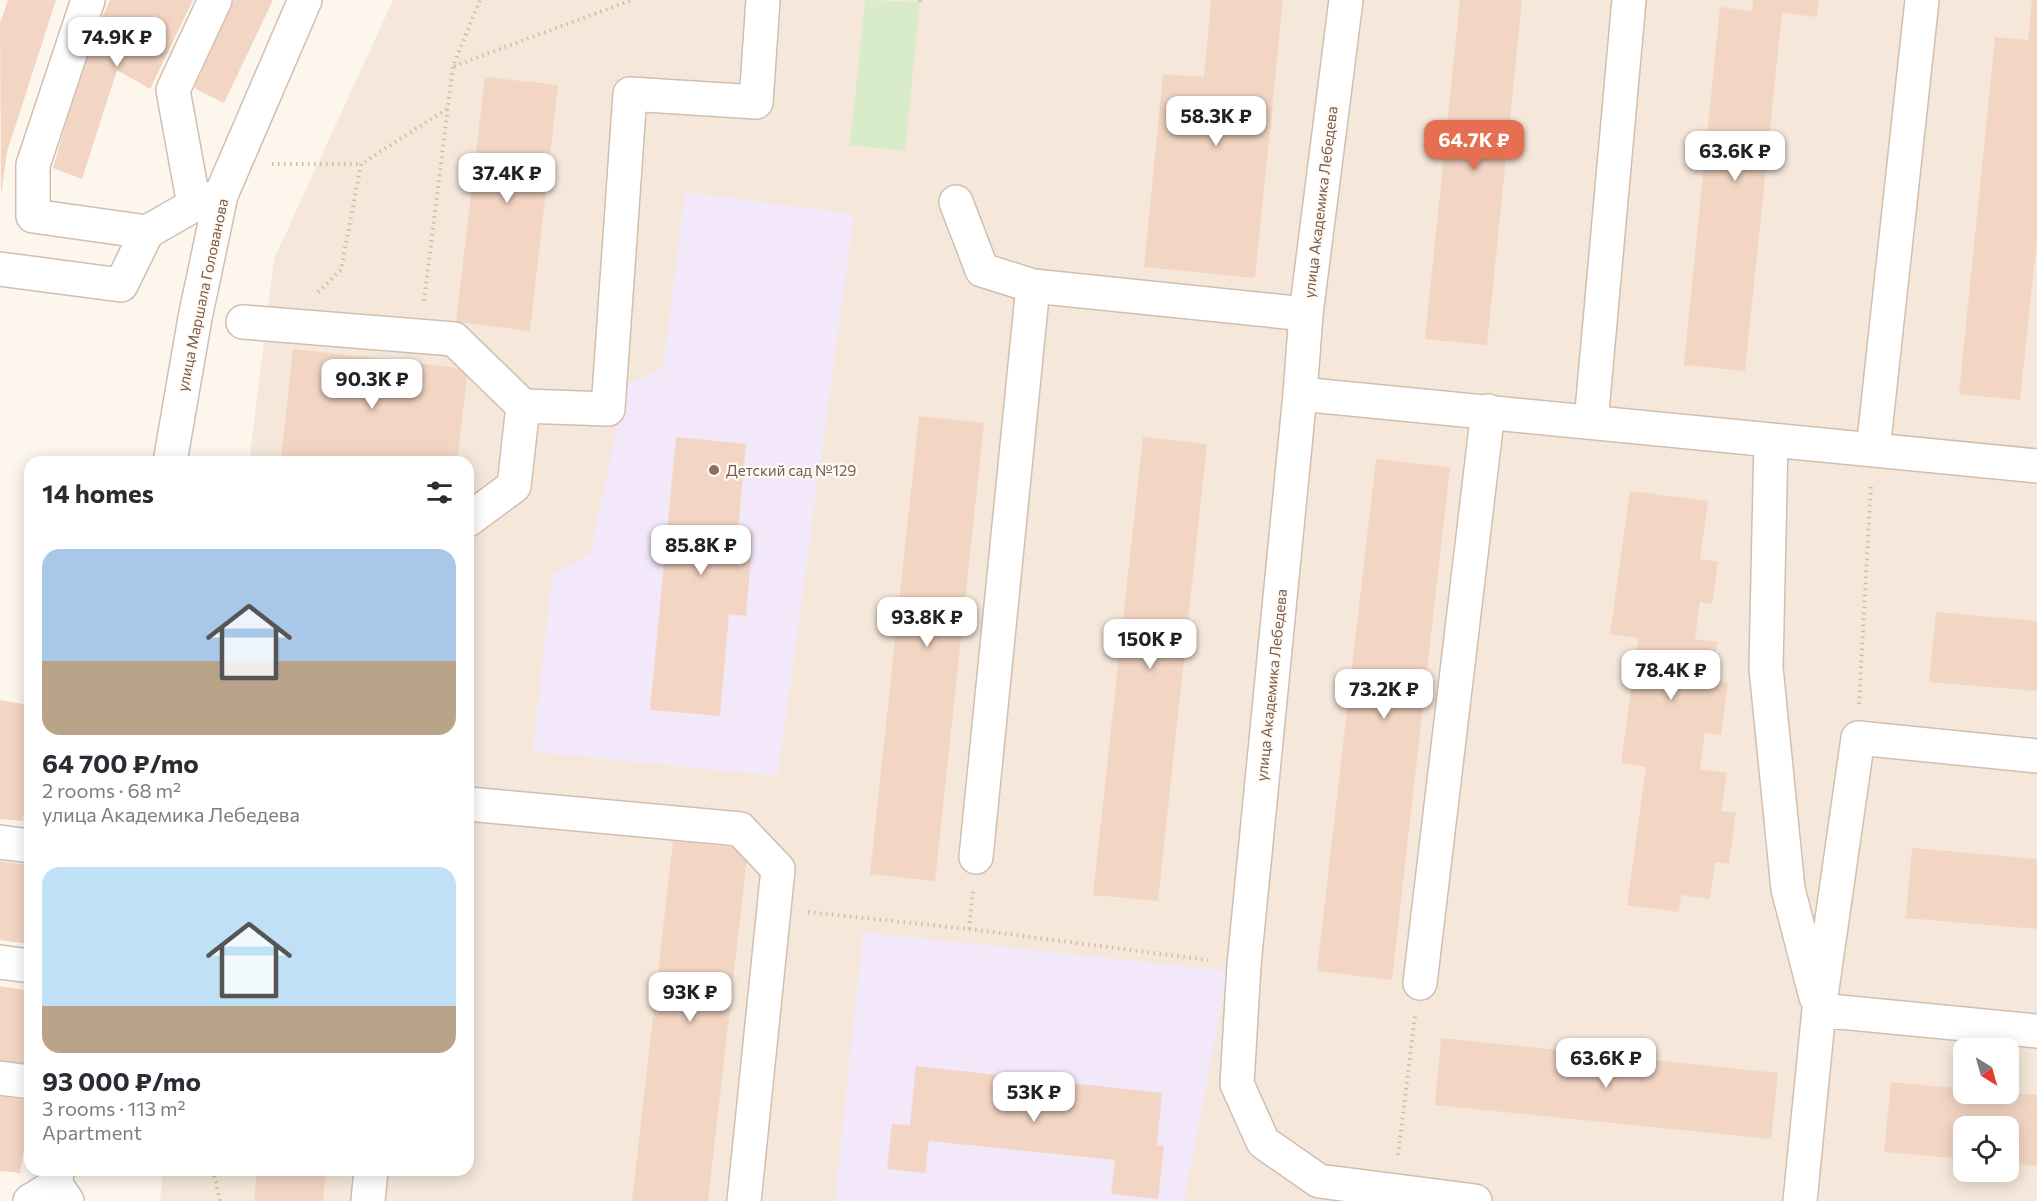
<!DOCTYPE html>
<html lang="en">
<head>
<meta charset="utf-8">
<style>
	:root { --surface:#fff; --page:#f2f2f3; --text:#2b2b33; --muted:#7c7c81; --accent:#e76f51 }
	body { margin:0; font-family:Commissioner,sans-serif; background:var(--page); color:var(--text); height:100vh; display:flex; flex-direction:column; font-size:22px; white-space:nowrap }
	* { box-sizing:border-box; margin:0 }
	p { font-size:20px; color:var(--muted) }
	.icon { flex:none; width:33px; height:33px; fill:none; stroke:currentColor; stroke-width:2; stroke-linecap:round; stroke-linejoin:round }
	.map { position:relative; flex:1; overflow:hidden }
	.details { position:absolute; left:24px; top:456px; width:450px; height:720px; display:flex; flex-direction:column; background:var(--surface); border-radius:18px; box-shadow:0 3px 15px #0003 }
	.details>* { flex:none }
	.needle { width:39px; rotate:143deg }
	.buttons { position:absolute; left:1953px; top:1038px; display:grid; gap:12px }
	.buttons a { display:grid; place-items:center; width:66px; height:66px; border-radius:12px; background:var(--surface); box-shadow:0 3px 15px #0003; font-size:30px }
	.price { position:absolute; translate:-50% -51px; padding:0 14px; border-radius:12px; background:#fff; color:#222; font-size:20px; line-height:39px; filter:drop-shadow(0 2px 3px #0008) }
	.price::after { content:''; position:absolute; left:50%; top:36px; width:18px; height:14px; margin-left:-9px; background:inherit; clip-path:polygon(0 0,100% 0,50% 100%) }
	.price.on { background:var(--accent); color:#fff }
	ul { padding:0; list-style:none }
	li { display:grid; align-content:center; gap:12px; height:318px; padding:0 18px }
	li span { display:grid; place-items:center; height:186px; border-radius:18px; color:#555 }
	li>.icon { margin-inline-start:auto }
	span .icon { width:108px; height:108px; fill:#fffc; stroke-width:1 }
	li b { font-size:26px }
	h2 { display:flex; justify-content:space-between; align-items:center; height:72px; padding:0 18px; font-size:26px }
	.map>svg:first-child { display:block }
	.residential { fill:#f5e8da; fill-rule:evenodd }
	.education { fill:#f3e8fa }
	.green { fill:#d8ecc9 }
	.building { fill:#f3d5c3 }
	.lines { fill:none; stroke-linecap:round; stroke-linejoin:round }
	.minor-casing { stroke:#d1beb0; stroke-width:36 }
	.path { stroke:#d9b8a5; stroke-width:4; stroke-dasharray:1.5 4.5; stroke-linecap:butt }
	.minor { stroke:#fff; stroke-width:33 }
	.education-dot { fill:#8d6e63; stroke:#fffaf3; stroke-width:2 }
	.labels { text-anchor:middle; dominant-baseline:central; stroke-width:4.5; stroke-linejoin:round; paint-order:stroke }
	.street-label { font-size:15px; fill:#7a5c4d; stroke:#fffaf3 }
	.education-label { font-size:15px; fill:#785e54; stroke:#fffaf3; text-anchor:start }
</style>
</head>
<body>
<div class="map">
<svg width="2037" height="1201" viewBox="0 0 2037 1201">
	<rect width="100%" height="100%" fill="#fdf6ec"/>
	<path class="residential" d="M 393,0 L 2037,0 L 2037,1201 L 160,1201 L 163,1170 L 468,1170 L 468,462 L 249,462 L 274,259 ZM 1964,1048 L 2008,1048 L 2008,1094 L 1964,1094 ZM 1964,1126 L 2008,1126 L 2008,1172 L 1964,1172 Z"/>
	<path class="education" d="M 685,192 L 854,214 L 778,776 L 533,752 L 552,574 L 590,554 L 626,385 L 663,368 Z
		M 863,932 L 1228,971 L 1184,1201 L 835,1201 Z"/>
	<path class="green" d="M 865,0 L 920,2 L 905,151 L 850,145 Z"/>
	<path class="building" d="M 8,0 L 56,0 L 7,152 L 1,196 L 0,23 Z
		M 110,0 L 193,0 L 150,89 L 117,70 L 82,179 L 53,168 L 87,51 Z
		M 234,0 L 273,0 L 224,103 L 194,88 Z
		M 1211,0 L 1283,0 L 1255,278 L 1144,267 L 1163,74 L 1204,77 Z
		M 1460,0 L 1522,0 L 1487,345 L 1425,339 Z
		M 1753,0 L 1819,0 L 1817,17 L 1782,13 L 1745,371 L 1684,365 L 1720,7 L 1752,11 Z
		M 2032,0 L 2037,0 L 2037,238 L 2020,400 L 1959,394 L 1995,37 L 2028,40 Z
		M 485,77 L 558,85 L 530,331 L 456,322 Z
		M 293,349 L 468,369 L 457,462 L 304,462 L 281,459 Z
		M 919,416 L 984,423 L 935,881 L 870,874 Z
		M 676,437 L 746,444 L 738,530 L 753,531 L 746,616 L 729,614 L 720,716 L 650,710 Z
		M 1143,437 L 1207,444 L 1158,901 L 1093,895 Z
		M 1376,459 L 1450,467 L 1392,980 L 1317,971 Z
		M 1630,491 L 1708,501 L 1700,559 L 1718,562 L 1712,604 L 1700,602 L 1695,639 L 1717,642 L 1712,681 L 1728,683 L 1721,735 L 1705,733 L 1700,769 L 1727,773 L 1721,811 L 1736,812 L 1729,864 L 1715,862 L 1710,899 L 1681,895 L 1679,912 L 1627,905 L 1646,767 L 1621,763 L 1638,638 L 1610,634 Z
		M 1936,612 L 2037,621 L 2037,691 L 1929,682 Z
		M 28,699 L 30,699 L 30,757 L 23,821 L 0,819 L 0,700 L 28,705 Z
		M 673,841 L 748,849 L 708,1201 L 632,1201 Z
		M 1912,848 L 2037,859 L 2037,929 L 1906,918 Z
		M 0,861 L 30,865 L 30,944 L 0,940 Z
		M 0,986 L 30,991 L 30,1070 L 0,1065 Z
		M 1441,1038 L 1778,1073 L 1771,1139 L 1435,1105 Z
		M 916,1066 L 1162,1093 L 1157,1145 L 1164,1146 L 1158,1199 L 1111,1194 L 1115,1160 L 929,1141 L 925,1173 L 887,1169 L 892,1124 L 910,1125 Z
		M 1891,1082 L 1964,1089 L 1964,1094 L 2008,1093 L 2037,1095 L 2037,1166 L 2008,1163 L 2008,1126 L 1964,1126 L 1964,1159 L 1884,1152 Z
		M 0,1096 L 30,1101 L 30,1113 L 20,1173 L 0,1171 Z
		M 257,1170 L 326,1170 L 323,1201 L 254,1201 Z"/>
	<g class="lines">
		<defs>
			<path id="minor" d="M 88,0 L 33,165 L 33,216 L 147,232 L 194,205 L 221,195
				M 1346,0 L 1306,314 L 1300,394 L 1244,965 L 1237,1084 L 1263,1142 L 1319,1181 L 1475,1201
				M 956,202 L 982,270 L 1033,286
				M 194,205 L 173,90 L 215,0
				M 0,269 L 121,285 L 147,232
				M 243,322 L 454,339 L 523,406
				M 1300,394 L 2037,466
				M 1591,422 L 1629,0
				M 1771,440 L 1766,668 L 1788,889 L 1816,997
				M 1873,450 L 1922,0
				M 170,462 L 195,318 L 221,195 L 305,0
				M 468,520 L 514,486 L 523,406 L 608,409 L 630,94 L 756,102 L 763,0
				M 468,804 L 740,829 L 778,869 L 744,1201
				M 0,842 L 30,846
				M 976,857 L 1033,286 L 1306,314
				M 0,962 L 30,966
				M 1420,983 L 1488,411
				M 1819,1010 L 2037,1031
				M 0,1078 L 30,1082
				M 57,1170 L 56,1185 L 67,1201
				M 30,1201 L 56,1185
				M 368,1201 L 371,1170
				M 1800,1201 L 1819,1010 L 1858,738 L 2037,756"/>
		</defs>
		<use href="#minor" class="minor-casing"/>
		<path class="path" d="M 920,2 L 920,0
			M 454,66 L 632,0
			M 272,164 L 361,164
			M 318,292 L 341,270 L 361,164 L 447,109
			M 424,301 L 453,66 L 480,0
			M 1859,704 L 1871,484
			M 808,912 L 969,929 L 1208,960
			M 969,929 L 973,891
			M 1398,1155 L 1415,1016
			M 213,1170 L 220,1201"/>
		<use href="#minor" class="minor"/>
	</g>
	<circle class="education-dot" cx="714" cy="470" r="6"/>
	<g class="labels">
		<g class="street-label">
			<text transform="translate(1320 202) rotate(-83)">улица Академика Лебедева</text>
			<text transform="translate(202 295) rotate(-78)">улица Маршала Голованова</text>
			<text transform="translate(1271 685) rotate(-84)">улица Академика Лебедева</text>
		</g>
		<g class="education-label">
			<text x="726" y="470">Детский сад №129</text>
		</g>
	</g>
</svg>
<div class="buttons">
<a><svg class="needle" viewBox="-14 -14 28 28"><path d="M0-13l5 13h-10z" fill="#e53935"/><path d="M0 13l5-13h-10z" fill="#7c7c81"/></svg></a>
<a><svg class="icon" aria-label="locate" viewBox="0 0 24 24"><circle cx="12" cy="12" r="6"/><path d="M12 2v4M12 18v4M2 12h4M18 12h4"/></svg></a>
</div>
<b class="price" style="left:117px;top:68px">74.9K ₽</b>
<b class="price" style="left:1216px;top:147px">58.3K ₽</b>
<b class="price on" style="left:1474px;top:171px">64.7K ₽</b>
<b class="price" style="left:1735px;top:182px">63.6K ₽</b>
<b class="price" style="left:507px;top:204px">37.4K ₽</b>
<b class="price" style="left:372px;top:410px">90.3K ₽</b>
<b class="price" style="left:701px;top:576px">85.8K ₽</b>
<b class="price" style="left:927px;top:648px">93.8K ₽</b>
<b class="price" style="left:1150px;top:670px">150K ₽</b>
<b class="price" style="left:1671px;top:701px">78.4K ₽</b>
<b class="price" style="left:1384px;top:720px">73.2K ₽</b>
<b class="price" style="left:690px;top:1023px">93K ₽</b>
<b class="price" style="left:1606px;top:1089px">63.6K ₽</b>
<b class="price" style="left:1034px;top:1123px">53K ₽</b>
<section class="details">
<h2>14 homes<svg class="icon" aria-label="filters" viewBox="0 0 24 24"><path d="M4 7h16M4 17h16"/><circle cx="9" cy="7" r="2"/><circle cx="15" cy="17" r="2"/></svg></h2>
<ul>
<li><span style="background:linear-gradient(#a9c7e8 60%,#b9a48a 0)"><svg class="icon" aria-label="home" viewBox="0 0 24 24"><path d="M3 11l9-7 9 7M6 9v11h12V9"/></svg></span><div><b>64 700 ₽/mo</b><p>2 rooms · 68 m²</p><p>улица Академика Лебедева</p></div></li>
<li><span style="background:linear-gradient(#bfe0f5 75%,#b9a48a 0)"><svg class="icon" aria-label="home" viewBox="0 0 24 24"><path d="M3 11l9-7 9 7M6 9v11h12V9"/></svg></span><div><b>93 000 ₽/mo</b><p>3 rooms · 113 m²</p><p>Apartment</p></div></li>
</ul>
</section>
</div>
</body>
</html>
